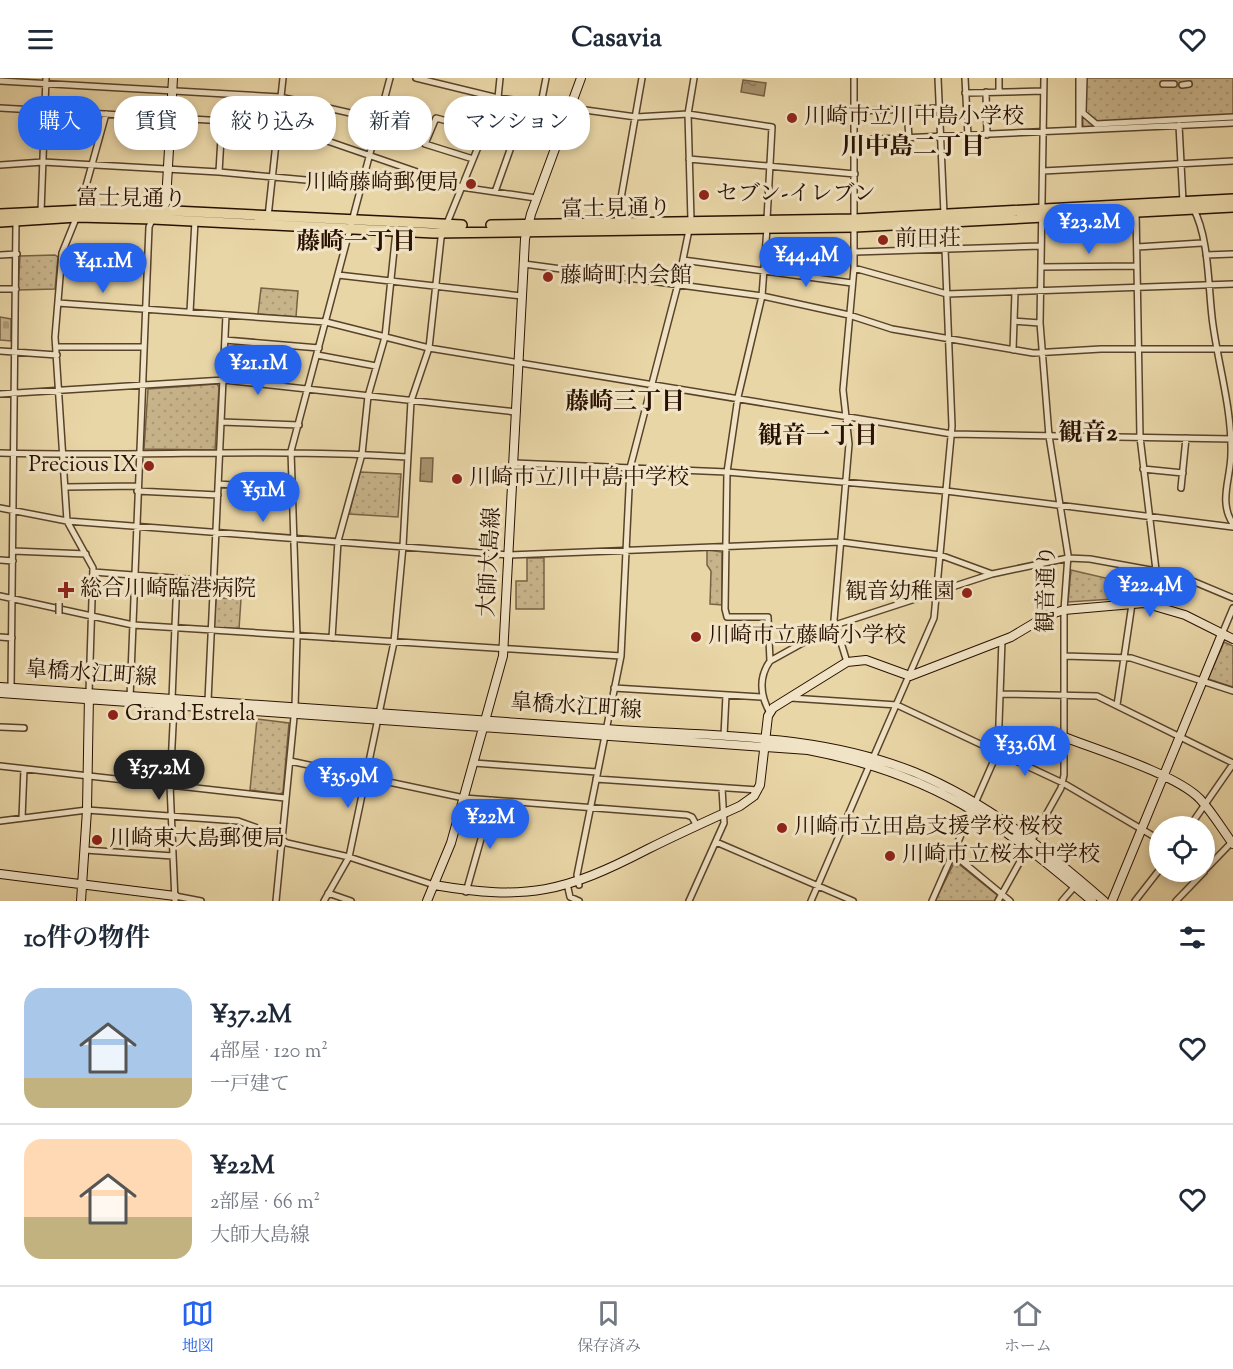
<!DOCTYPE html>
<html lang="ja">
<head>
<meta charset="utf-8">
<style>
	:root { --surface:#fff; --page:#f6f6f7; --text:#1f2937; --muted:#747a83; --line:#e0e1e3; --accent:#2563eb }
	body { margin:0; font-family:"Sorts Mill Goudy","Noto Serif JP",serif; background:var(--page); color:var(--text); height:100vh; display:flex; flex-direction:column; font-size:22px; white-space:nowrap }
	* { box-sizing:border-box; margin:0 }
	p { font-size:20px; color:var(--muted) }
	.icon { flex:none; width:33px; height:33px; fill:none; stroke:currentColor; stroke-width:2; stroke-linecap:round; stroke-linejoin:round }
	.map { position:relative; height:823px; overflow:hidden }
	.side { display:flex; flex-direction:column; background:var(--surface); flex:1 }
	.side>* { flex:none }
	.guide { position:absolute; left:18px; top:18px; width:600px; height:54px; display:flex; gap:12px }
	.fabs { position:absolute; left:1149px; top:738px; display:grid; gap:12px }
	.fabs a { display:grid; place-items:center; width:66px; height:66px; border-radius:50%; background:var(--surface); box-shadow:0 3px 9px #0003; font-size:30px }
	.price { position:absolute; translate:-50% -51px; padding:0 14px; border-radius:21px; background:var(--accent); color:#fff; font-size:20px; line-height:39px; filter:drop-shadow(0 2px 3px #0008) }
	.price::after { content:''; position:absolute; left:50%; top:36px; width:18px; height:14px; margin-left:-9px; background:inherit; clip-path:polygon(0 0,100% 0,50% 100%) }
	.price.on { background:#222; color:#fff }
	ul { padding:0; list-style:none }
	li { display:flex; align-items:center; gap:18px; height:150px; padding:0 24px }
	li+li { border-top:2px solid var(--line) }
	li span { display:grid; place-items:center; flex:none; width:168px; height:120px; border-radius:18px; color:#555 }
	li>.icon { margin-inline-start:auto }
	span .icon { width:72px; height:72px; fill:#fffc; stroke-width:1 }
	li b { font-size:26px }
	h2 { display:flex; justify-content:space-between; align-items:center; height:72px; padding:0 24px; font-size:26px }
	.pill { padding:0 21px; border-radius:24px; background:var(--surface); box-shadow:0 3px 9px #0003; font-size:21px; line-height:54px }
	.pill.on { background:var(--accent); color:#fff }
	header { display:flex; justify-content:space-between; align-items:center; height:78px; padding:0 24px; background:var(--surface); font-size:27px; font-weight:800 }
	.tabs { display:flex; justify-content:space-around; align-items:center; height:84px; border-top:2px solid var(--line); background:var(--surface); font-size:16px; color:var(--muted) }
	.tabs a { display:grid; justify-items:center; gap:3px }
	.tabs .on { color:var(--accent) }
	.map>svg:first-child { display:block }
	.cemetery { fill:url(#cemetery-stones); stroke:#786246; stroke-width:1.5 }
	.park { fill:url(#park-dots); stroke:#786246; stroke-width:1.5 }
	.water { fill:url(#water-ripples); stroke:#745f42; stroke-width:1.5 }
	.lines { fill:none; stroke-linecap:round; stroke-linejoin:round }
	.street-casing { stroke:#58422a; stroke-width:8 }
	.secondary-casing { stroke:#281000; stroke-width:10 }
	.highway-casing { stroke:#281000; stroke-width:12 }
	.street { stroke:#f1e4c6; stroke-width:5 }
	.secondary { stroke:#f1e4c6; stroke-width:8 }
	.highway { stroke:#e9d6a7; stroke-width:9 }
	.street-bridge-casing { stroke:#58422a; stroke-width:8; stroke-linecap:butt }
	.street-bridge { stroke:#f1e4c6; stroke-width:5 }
	.poi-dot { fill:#8f2418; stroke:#f1e4c6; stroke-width:2 }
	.labels { text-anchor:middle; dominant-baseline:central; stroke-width:6; stroke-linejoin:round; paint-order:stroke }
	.poi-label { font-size:22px; fill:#281000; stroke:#f1e4c6; text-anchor:start }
	.street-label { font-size:22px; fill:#281000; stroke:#f1e4c6 }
	.neighbourhood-label { font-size:24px; font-weight:bold; fill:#281000; stroke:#f1e4c6 }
</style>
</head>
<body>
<header><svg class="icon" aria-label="menu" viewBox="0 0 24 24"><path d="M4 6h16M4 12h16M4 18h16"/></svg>Casavia<svg class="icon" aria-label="heart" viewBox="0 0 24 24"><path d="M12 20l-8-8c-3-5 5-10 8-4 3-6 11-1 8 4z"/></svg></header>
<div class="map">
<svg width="1233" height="823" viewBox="0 0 1233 823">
	<defs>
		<pattern id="cemetery-stones" width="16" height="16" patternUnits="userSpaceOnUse" patternTransform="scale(1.5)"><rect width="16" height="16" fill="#c8b48b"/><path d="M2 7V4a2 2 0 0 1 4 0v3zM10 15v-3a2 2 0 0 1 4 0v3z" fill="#ac9a76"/></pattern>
		<pattern id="park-dots" width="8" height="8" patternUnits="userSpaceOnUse" patternTransform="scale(1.5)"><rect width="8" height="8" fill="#c8b48b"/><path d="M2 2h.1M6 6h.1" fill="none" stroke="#ac9a76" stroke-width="1.8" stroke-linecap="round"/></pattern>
		<pattern id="water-ripples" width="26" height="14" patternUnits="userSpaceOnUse" patternTransform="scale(1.5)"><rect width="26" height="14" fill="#a7936e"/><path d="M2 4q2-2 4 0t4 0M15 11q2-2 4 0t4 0" fill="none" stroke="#887758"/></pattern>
	</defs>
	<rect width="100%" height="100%" fill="#e9d6a7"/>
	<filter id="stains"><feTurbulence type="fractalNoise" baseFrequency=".00333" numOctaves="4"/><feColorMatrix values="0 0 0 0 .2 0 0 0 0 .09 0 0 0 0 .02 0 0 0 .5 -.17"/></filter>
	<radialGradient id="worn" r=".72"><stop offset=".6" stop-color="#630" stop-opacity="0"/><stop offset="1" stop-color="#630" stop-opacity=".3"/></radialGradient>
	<path class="cemetery" d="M 0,239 L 11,241 L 11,263 L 0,262 Z"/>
	<path class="park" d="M 1081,0 L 1233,0 L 1233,42 L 1083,49 Z
		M 55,177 L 58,179 L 55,211 L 18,212 L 20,178 Z
		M 261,210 L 298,213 L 296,239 L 258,236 Z
		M 217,306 L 219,309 L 215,372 L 144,371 L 148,311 Z
		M 360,394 L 401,396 L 398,439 L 349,436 Z
		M 707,472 L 722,474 L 722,527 L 710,526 L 711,493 L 707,487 Z
		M 527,480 L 544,480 L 544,531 L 516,531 L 516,503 L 527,503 Z
		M 1071,492 L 1114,502 L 1113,521 L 1068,524 Z
		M 216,520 L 241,521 L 239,551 L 214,549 Z
		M 1224,564 L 1233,568 L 1233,609 L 1208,601 Z
		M 257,641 L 289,645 L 283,714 L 280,716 L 250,712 Z
		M 955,783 L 997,817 L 995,823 L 935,823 Z"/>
	<path class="water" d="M 743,2 L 766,5 L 764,18 L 741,14 Z
		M 421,380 L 433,380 L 432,404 L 420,403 Z"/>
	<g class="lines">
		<defs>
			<path id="street" d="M 416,0 L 498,20 L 636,39 L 688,36 L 772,49 L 767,141
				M 938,0 L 944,136
				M 965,0 L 968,58
				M 999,0 L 999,14
				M 1079,0 L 1079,52 L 1233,45
				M 1084,0 L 1083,35 L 1096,46 L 1233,39
				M 0,3 L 280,19 L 429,53
				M 1163,6 L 1174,6
				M 1182,7 L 1189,6
				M 986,14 L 987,57
				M 965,15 L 1043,13
				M 541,26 L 546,0
				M 0,30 L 278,46 L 461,109 L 536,120
				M 907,32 L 909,60
				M 855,33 L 940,30
				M 1179,47 L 1183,124
				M 855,62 L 1079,52
				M 473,81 L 425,66 L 436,40 L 484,53
				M 689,81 L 855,96
				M 0,87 L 43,84 L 219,94 L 361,107
				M 1043,93 L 1233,83
				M 219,94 L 222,43
				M 495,114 L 527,24
				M 1193,130 C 1210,160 1208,214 1213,247 C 1219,290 1232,332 1231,375 C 1231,401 1218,423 1233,446
				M 1136,133 L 1140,359 L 1156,492 L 1154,528
				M 41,134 L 46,0
				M 268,139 L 283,0
				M 617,143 L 642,0
				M 767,150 L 762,218 L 738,319 L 727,394 L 725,531 L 727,539 L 768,539 L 770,583
				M 1137,169 L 1202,165
				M 855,174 L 1041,168
				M 0,177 L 17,176
				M 1206,177 L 1233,176
				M 683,182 L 852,205
				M 524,186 L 762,218 L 849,237 L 892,251 L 1033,275 L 1101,271 L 1233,271
				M 1041,189 L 1137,188
				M 854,190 L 947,216 L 1233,206
				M 338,197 L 522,218
				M 0,211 L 16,211
				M 58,225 L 326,244 L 429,270 L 952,356 L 1233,361
				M 190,234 L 195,143
				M 1014,243 L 1040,245
				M 225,262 L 319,270
				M 56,269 L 144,269
				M 1013,272 L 1015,214
				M 0,273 L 57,277
				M 317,277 L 376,288
				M 0,316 L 224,302 L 516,334
				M 221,344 L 299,347
				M 0,375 C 136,379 272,370 407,379
				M 514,385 L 727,394 L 946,413 L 1233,449
				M 1143,391 L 1183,395
				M 218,406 L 293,411
				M 66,409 L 137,408
				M 1181,410 L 1186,360
				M 137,413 L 218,417
				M 0,430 L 67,443 L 509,477 L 841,464 L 940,477 L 992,496
				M 13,473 L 86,476
				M 0,482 L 13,483
				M 93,494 L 213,503
				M 0,518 L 133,547 L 621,578
				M 1222,556 L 1233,530
				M 0,559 L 12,560
				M 332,560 L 338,463 L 362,376 L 368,318 L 385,259 L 396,153
				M 1064,578 L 1131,580 L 1233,613
				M 847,584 L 834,542 L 849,366 L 843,312 L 854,190 L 854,0
				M 11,610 L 16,144
				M 614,610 L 761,619
				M 89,615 L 93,490 L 67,443 L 55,259 L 62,175 L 79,133 L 106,36
				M 1001,616 L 1097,618 L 1233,685
				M 130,620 L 149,149 L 152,142
				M 791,620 L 897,627 L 1063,705 L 1160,762
				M 172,621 L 177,500
				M 208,623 L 226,237
				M 1117,627 L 1132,526
				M 174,628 L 170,707 L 175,823
				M 770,635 C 760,617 758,600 770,583 L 835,547 L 992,496 L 1068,480 L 1090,481 L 1178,497 L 1233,520
				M 0,649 L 24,650
				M 724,658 L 726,617
				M 873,680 L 934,540 L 952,348 L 944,145
				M 290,683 L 464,720 L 687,737 L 692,739 L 697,748
				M 474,685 L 597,694
				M 0,688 L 285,720
				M 596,701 L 758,712
				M 22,740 L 24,691
				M 0,743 L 87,732 L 238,743 L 274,756 L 287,765 L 349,779 L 434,807
				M 1190,748 L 1233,686
				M 716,764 L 853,823
				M 85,772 L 173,778
				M 952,775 L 1010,823
				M 1204,793 L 1232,764
				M 579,807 L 577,797 L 621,578 L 630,390 L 678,206 L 691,142 L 688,36 L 694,0
				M 568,810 L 570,819 L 579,823
				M 466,814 L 492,722
				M 328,815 L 351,823
				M 175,818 L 201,823
				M 276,823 L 295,629 L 297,559 L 291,373 L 390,0
				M 324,823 L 349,779 L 394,564 L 403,468 L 411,323 L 429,270 L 441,160 L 498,20 L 500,0
				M 689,823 L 724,745 L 722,710
				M 811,823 L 870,686
				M 932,823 L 998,673 L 1002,562
				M 998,823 L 1061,710 L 1064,697 L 1064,532 L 1068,477 L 1049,358 L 1040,245 L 1044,0
				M 1062,823 L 1075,808
				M 1135,823 L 1160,791
				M 1176,823 L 1204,794"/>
			<path id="secondary" d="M 160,135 L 166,124 L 173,0
				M 0,609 C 202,623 404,637 606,651 C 710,659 815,654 914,694 C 987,724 1045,772 1104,823
				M 0,615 L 808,672 C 934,696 997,742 1092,823
				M 1064,659 C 1097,672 1176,696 1200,721 C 1212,734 1222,751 1233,766
				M 0,796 L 175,818
				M 434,807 C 528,823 565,814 648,771 C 678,756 709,742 740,728 L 754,718 L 760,707 L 768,638 L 773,630 L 847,584 L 866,582 L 910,598 L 1011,559 L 1048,537 L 1064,532 L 1144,525 L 1185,537 L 1233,561
				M 81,823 L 87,732 L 89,617
				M 427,823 L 451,765 L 503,578 L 525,161 L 531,136 L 581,0
				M 1112,823 L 1222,556"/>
			<path id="highway" d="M 0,136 L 85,132 L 174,133 L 462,147
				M 0,144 L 77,139 L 153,141 L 434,155 L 855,149 L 1233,129
				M 491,147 L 855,141 L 1233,121"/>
		</defs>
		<use href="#street" class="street-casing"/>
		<use href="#secondary" class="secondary-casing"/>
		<use href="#highway" class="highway-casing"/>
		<use href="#street" class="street"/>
		<use href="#secondary" class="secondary"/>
		<use href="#highway" class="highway"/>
		<defs>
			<path id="street-bridge" d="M 59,536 L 59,525"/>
		</defs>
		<use href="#street-bridge" class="street-bridge-casing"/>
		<use href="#street-bridge" class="street-bridge"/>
	</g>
	<g class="poi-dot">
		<circle cx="792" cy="40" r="6"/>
		<circle cx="471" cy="106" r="6"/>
		<circle cx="704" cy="117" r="6"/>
		<circle cx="883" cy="162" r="6"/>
		<circle cx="548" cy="199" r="6"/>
		<circle cx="149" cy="388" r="6"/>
		<circle cx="457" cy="401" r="6"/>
		<path d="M63 503h6v6h6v6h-6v6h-6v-6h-6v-6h6z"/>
		<circle cx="967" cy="515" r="6"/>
		<circle cx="696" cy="559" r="6"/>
		<circle cx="113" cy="637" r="6"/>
		<circle cx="782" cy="750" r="6"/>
		<circle cx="97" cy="762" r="6"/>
		<circle cx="890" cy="778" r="6"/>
	</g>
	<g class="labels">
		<g class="poi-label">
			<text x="804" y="40">川崎市立川中島小学校</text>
			<text x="459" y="106" text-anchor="end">川崎藤崎郵便局</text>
			<text x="716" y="117">セブン-イレブン</text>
			<text x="895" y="162">前田荘</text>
			<text x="560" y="199">藤崎町内会館</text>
			<text x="137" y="388" text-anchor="end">Precious IX</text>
			<text x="469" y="401">川崎市立川中島中学校</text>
			<text x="80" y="512">総合川崎臨港病院</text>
			<text x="955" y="515" text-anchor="end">観音幼稚園</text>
			<text x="708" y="559">川崎市立藤崎小学校</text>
			<text x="125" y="637">Grand Estrela</text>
			<text x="794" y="750">川崎市立田島支援学校 桜校</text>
			<text x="109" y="762">川崎東大島郵便局</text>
			<text x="902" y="778">川崎市立桜本中学校</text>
		</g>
		<g class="street-label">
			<text transform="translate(131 122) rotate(1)">富士見通り</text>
			<text transform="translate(616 132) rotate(-1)">富士見通り</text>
			<text transform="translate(491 484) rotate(-87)">大師大島線</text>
			<text transform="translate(1048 511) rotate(-89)">観音通り</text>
			<text transform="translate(91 597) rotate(4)">皐橋水江町線</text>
			<text transform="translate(576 630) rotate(4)">皐橋水江町線</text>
		</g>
		<g class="neighbourhood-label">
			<text x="913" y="70">川中島二丁目</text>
			<text x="356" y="165">藤崎一丁目</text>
			<text x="625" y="325">藤崎三丁目</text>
			<text x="1088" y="356">観音2</text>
			<text x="818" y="359">観音一丁目</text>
		</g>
	</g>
	<rect width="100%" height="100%" filter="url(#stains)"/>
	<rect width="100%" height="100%" fill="url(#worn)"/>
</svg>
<div class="fabs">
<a><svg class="icon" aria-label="locate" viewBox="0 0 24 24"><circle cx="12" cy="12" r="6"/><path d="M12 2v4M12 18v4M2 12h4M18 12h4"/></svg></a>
</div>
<b class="price" style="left:1089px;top:177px">¥23.2M</b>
<b class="price" style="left:806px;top:210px">¥44.4M</b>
<b class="price" style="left:103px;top:216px">¥41.1M</b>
<b class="price" style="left:258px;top:318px">¥21.1M</b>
<b class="price" style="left:263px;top:445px">¥51M</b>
<b class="price" style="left:1150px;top:540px">¥22.4M</b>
<b class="price" style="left:1025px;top:699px">¥33.6M</b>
<b class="price on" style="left:159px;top:723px">¥37.2M</b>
<b class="price" style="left:348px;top:731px">¥35.9M</b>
<b class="price" style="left:490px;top:772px">¥22M</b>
<div class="guide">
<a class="pill on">購入</a>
<a class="pill">賃貸</a>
<a class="pill">絞り込み</a>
<a class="pill">新着</a>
<a class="pill">マンション</a>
</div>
</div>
<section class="side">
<h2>10件の物件<svg class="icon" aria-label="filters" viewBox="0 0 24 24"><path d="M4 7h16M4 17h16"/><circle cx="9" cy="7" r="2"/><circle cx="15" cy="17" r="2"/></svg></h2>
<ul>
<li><span style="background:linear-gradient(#a9c7e8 75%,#c2b280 0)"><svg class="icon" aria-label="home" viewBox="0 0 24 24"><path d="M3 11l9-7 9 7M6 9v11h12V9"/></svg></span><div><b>¥37.2M</b><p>4部屋 · 120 m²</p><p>一戸建て</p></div><svg class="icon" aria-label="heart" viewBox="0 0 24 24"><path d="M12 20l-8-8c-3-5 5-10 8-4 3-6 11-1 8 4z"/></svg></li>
<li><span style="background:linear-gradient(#ffd9b3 65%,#c2b280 0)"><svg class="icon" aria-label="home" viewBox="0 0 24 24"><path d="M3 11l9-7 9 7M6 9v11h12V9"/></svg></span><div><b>¥22M</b><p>2部屋 · 66 m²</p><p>大師大島線</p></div><svg class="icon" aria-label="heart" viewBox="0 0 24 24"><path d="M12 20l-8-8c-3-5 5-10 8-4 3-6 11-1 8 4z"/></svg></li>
</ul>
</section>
<nav class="tabs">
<a class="on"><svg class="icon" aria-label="map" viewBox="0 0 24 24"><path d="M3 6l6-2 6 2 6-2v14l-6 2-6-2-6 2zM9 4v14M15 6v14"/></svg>地図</a>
<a><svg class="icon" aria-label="saved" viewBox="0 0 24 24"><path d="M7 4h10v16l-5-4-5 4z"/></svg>保存済み</a>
<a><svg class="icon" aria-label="home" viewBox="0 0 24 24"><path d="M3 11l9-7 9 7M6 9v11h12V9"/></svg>ホーム</a>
</nav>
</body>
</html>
